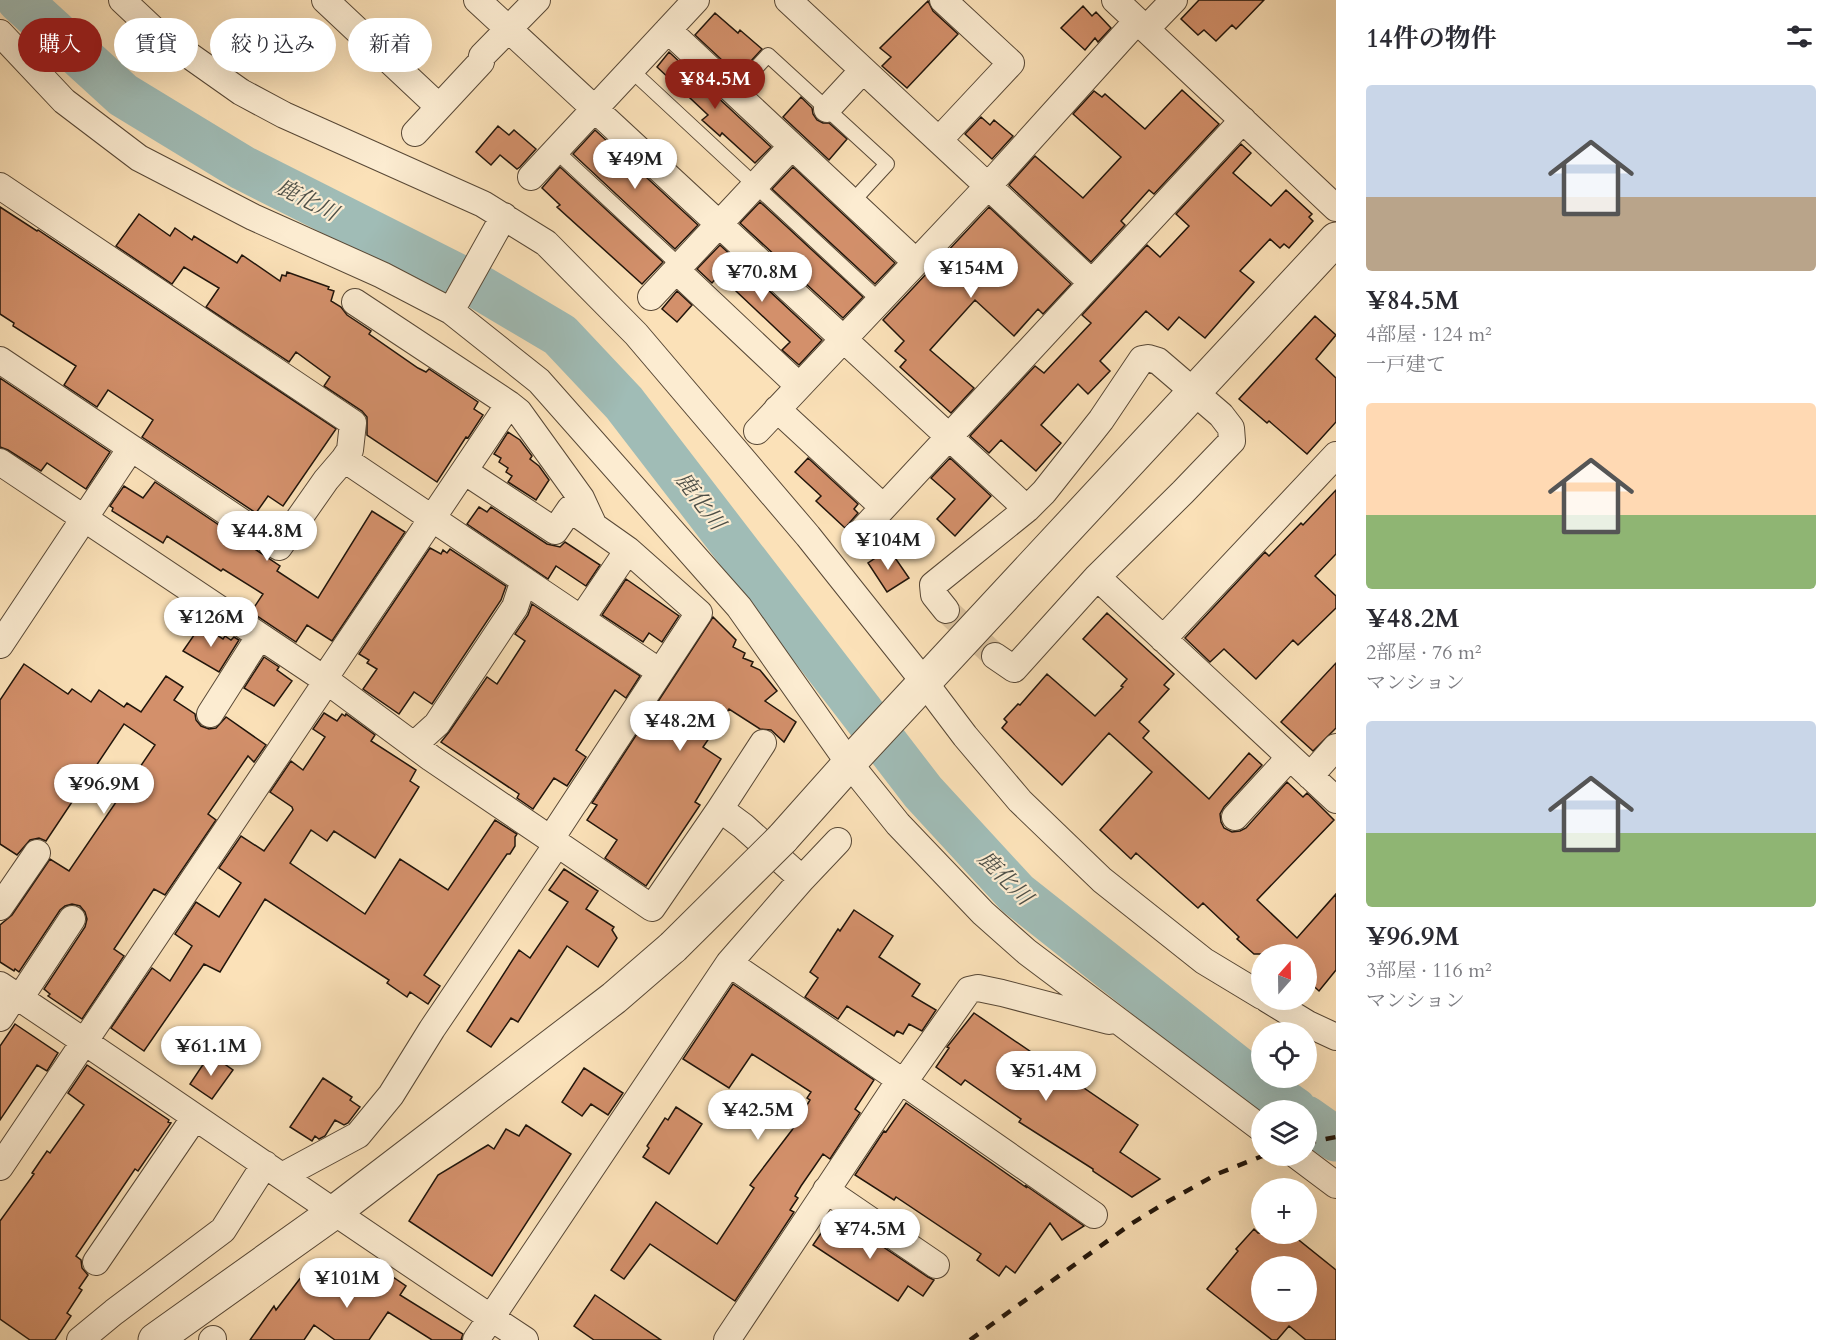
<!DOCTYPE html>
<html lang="ja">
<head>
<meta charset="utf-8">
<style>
	:root { --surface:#fff; --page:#f2f2f3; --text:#2b2b33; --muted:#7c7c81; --accent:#8f2418 }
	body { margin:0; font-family:Cardo,"Noto Serif JP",serif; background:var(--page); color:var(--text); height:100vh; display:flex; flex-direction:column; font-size:22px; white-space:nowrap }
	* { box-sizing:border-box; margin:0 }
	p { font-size:20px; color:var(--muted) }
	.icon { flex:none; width:33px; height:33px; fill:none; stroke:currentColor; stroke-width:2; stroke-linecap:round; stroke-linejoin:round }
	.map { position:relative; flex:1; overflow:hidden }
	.side { display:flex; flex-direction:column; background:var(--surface); width:510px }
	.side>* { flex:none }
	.hud { position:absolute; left:18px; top:18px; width:570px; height:54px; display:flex; gap:12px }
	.needle { width:39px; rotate:20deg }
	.buttons { position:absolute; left:1251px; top:944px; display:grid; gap:12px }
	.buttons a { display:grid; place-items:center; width:66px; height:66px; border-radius:50%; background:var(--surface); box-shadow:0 6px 24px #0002; font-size:30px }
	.price { position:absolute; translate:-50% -51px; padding:0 14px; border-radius:21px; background:#fff; color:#222; font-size:20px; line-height:39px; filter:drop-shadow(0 2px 3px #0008) }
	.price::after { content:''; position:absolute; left:50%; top:36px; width:18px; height:14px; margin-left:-9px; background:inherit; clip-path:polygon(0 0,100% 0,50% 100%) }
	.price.active { background:var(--accent); color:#fff }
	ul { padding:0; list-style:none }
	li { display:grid; align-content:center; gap:12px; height:318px; padding:0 30px }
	li span { display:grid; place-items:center; height:186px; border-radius:6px; color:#555 }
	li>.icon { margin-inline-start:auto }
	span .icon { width:108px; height:108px; fill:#fffc; stroke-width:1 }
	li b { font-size:26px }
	h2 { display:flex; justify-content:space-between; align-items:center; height:72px; padding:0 30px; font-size:26px }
	.chip { padding:0 21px; border-radius:27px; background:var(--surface); box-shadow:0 6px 24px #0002; font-size:21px; line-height:54px }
	.chip.active { background:var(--accent); color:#fff }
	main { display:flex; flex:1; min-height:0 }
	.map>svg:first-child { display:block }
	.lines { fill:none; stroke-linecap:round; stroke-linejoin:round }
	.river { stroke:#a0bcb6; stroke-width:45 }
	.building { fill:#d3906b; stroke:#21150b; stroke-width:1.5; fill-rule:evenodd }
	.minor-tunnel { stroke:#dac29e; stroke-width:26; stroke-dasharray:26 13; stroke-linecap:butt }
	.service-casing { stroke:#584836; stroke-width:16 }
	.minor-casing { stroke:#584836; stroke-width:28 }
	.tertiary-casing { stroke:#584836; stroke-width:35 }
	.service { stroke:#fcecd1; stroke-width:14 }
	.minor { stroke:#fcecd1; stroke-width:26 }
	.tertiary { stroke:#fcecd1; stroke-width:33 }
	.rail { stroke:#21150b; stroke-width:4.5; stroke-dasharray:10 10; stroke-linecap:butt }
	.tertiary-bridge-casing { stroke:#584836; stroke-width:35; stroke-linecap:butt }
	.tertiary-bridge { stroke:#fcecd1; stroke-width:33 }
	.labels { text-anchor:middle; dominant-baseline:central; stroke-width:4.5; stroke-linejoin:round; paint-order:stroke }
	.water-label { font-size:22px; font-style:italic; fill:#4d4f47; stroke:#fcecd1 }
</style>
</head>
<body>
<main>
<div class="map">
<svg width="1336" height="1340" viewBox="0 0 1336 1340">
	<rect width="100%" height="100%" fill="#fbe1b8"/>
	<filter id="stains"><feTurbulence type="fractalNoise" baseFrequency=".00333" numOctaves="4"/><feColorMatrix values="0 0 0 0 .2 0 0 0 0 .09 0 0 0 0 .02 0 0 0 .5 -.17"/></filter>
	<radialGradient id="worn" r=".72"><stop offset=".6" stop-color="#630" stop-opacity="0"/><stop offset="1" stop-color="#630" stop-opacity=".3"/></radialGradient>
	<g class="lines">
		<path class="river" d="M 19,0 L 123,95 L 243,168 L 479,287 L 560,335 L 624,403 L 923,792 L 1017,894 L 1252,1080 L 1295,1110
			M 1306,1118 L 1336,1139"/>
	</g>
	<path class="building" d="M 1199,0 L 1264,0 L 1236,29 L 1232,25 L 1216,41 L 1204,30 L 1198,35 L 1181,19 Z
		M 928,1 L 933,11 L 958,34 L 907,88 L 882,66 L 891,57 L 880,48 Z
		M 1083,6 L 1092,16 L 1096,12 L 1111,28 L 1098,42 L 1095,38 L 1085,50 L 1061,28 Z
		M 715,13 L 738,33 L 740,30 L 762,49 L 738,75 L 695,35 Z
		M 669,52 L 771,147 L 755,163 L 722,133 L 720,136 L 702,120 L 708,115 L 657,67 Z
		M 1182,90 L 1219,124 L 1154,194 L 1149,190 L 1121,221 L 1125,225 L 1091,262 L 1009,185 L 1035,156 L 1083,198 L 1121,157 L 1073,114 L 1094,91 L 1102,97 L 1105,94 L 1145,129 Z
		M 801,97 L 812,108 L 813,114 L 817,120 L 823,123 L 829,123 L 847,139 L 829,160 L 783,117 Z
		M 981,117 L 990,125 L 994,120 L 1013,136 L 992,159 L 965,134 Z
		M 498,126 L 509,135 L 514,130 L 536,149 L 520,167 L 517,169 L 500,155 L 491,165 L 476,152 Z
		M 595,130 L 698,225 L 675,249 L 573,154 Z
		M 1241,144 L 1251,153 L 1233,173 L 1271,206 L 1286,190 L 1312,214 L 1309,217 L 1313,221 L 1289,248 L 1284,244 L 1280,248 L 1270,239 L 1240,271 L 1254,282 L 1205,338 L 1179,317 L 1168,330 L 1146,311 L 1100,361 L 1110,371 L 1088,394 L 1078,384 L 1041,425 L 1061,443 L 1036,471 L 1001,440 L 989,453 L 970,436 L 1035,366 L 1044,373 L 1091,323 L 1082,315 L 1147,245 L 1160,257 L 1189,226 L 1176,214 Z
		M 560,167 L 663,262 L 642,284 L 557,207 L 560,205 L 542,188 Z
		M 793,167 L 895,263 L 875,284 L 772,189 Z
		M 760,202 L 863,297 L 843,318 L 740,223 Z
		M 0,207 L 37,231 L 38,230 L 336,429 L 283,506 L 268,496 L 256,513 L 142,437 L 153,420 L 108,390 L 97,407 L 64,385 L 76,366 L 13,326 L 14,323 L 0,314 Z
		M 989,207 L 1071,284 L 1043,314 L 1038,309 L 1014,336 L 975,300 L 930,350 L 974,388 L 951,413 L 900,367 L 906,360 L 895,351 L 904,341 L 883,320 Z
		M 139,214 L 170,236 L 175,228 L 192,240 L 194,236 L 237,263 L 242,255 L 280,281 L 282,275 L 286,276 L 287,272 L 329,287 L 328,289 L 334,291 L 331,301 L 341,307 L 347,315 L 371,331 L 369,334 L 418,368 L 426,372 L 429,369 L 478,402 L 474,409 L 483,415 L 468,438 L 466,437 L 437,482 L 367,435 L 367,417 L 362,411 L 324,386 L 330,377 L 296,352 L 289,362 L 206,307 L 219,288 L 184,267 L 172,284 L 116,246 Z
		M 720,245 L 822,340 L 799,365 L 782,350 L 790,342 L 719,275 L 712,283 L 697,269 Z
		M 677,291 L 692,305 L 677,322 L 662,309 Z
		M 1315,316 L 1336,335 L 1316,359 L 1336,378 L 1336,422 L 1307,454 L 1269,421 L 1267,423 L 1239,399 Z
		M 0,378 L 110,452 L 86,489 L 47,463 L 41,471 L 8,450 L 0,447 Z
		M 508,432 L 520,440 L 532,456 L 530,459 L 539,466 L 549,480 L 536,500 L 508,482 L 512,476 L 506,472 L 508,468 L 499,462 L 501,458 L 494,454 Z
		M 808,458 L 858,504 L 854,509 L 858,513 L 845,528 L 816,501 L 821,496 L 795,472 Z
		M 950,458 L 991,496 L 955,536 L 937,519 L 955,499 L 931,478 Z
		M 155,482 L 280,566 L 277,571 L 318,598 L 372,511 L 405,532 L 332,641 L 307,625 L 296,642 L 251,612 L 263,594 L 223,569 L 221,571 L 167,536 L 163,543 L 112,511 L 113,508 L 110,506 L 124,486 L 143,498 Z
		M 1336,490 L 1336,554 L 1315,576 L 1336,596 L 1336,608 L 1298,645 L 1293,640 L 1256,679 L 1224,649 L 1210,662 L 1185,638 L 1265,552 L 1269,556 L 1301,523 L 1303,525 Z
		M 479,507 L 487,512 L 491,507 L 547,544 L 560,547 L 565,542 L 600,565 L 586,586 L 556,566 L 548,579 L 467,524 Z
		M 430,548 L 441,554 L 443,550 L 447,553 L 450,549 L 506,586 L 501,600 L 432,704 L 414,692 L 399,714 L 363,689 L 377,669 L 367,663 L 369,660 L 359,654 Z
		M 889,549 L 909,578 L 887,592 L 868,563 Z
		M 626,579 L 679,616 L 662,642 L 649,633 L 643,642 L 602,615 Z
		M 532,604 L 640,676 L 626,698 L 615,690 L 576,750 L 586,757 L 567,786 L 554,778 L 533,809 L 517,798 L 519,794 L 441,742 L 449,732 L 487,677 L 497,684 L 525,641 L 515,634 L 528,615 Z
		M 1107,613 L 1174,674 L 1164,685 L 1169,689 L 1139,722 L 1149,731 L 1143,738 L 1209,799 L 1249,753 L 1262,765 L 1224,807 L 1220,814 L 1221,822 L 1224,828 L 1232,832 L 1240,831 L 1246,828 L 1287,782 L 1303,797 L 1307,793 L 1334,820 L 1257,900 L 1297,938 L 1336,894 L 1336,970 L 1319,991 L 1306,979 L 1306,954 L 1254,954 L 1237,939 L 1239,937 L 1203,903 L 1198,908 L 1136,853 L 1131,859 L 1100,830 L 1152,772 L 1109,733 L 1062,785 L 1002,728 L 1007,722 L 1004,719 L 1018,704 L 1020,705 L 1047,674 L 1095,716 L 1123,687 L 1121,686 L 1127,679 L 1083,639 Z
		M 713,617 L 736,640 L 733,647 L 745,653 L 743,658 L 753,662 L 751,666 L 760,670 L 777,691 L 765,701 L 796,722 L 784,742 L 771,730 L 760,729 L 729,709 L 703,747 L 721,759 L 695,802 L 700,805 L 646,886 L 605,858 L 617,840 L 587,820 L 597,805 L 592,803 Z
		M 201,625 L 223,639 L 225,636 L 231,640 L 234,637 L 239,640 L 219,672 L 183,651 Z
		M 264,657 L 279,667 L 277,670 L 292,681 L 274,706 L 244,688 Z
		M 1336,663 L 1336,728 L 1313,751 L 1281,722 Z
		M 24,664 L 68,694 L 72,689 L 91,702 L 99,690 L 124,707 L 127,703 L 141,712 L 166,676 L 183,687 L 174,700 L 195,714 L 196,720 L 201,726 L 209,729 L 216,728 L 226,717 L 266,745 L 254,762 L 248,756 L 208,814 L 216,820 L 165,895 L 154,889 L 114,949 L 124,956 L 82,1019 L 48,996 L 50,994 L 44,989 L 85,927 L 87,919 L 85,912 L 80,906 L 72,904 L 65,906 L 60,910 L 19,972 L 15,969 L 14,971 L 0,962 L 0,925 L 12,915 L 50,859 L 69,871 L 155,745 L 124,724 L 46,841 L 39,838 L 30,840 L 17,855 L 0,844 L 0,700 Z
		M 324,713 L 337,721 L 342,714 L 345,716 L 346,714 L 375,735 L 371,741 L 416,770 L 410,781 L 419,787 L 375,858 L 334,831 L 327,841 L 311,830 L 290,863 L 365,914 L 400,859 L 448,890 L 495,820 L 517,834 L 515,837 L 515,846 L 510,854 L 507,854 L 424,975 L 440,986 L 428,1004 L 410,992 L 407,997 L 387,983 L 389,980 L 265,899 L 220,972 L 204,964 L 144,1051 L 111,1028 L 152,968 L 170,981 L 192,946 L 175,934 L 196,902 L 219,917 L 241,883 L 219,868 L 241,836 L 264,851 L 293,810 L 292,807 L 270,792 L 291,761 L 303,770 L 325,737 L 313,729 Z
		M 564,869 L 598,891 L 586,909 L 614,927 L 612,930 L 617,938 L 598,967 L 567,946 L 518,1022 L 511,1018 L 491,1047 L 467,1031 L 519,950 L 530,958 L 568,902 L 549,890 Z
		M 854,910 L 893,936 L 879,957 L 920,984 L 912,996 L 936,1010 L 922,1031 L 909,1024 L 903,1034 L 897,1031 L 894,1036 L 847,1006 L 838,1019 L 805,997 L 818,978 L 810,972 L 838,929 L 840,931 Z
		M 733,984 L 874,1080 L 855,1109 L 860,1113 L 830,1159 L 823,1154 L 801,1186 L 795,1196 L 798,1198 L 790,1210 L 794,1212 L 735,1301 L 650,1244 L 624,1279 L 611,1270 L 656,1202 L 717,1244 L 754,1188 L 750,1185 L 792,1130 L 810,1100 L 807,1098 L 811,1092 L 752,1054 L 729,1088 L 683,1059 Z
		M 974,1013 L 1138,1125 L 1120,1152 L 1160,1179 L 1132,1197 L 1093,1171 L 1093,1169 L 1019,1122 L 1021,1119 L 965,1080 L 961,1085 L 936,1067 L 949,1048 L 947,1047 Z
		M 15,1024 L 58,1053 L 47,1071 L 37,1065 L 0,1120 L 0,1046 Z
		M 210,1054 L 233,1070 L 212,1099 L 190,1084 Z
		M 87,1065 L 169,1120 L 168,1122 L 171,1123 L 138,1171 L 135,1169 L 76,1256 L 81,1260 L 82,1268 L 88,1275 L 79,1288 L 82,1290 L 67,1313 L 71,1316 L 55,1340 L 30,1340 L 0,1319 L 0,1221 L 34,1174 L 32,1173 L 47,1151 L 50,1153 L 84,1105 L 68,1093 Z
		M 584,1068 L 623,1093 L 608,1115 L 591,1104 L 582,1116 L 562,1102 Z
		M 323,1078 L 352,1097 L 350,1100 L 360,1107 L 348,1123 L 344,1125 L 335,1120 L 325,1136 L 319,1139 L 315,1136 L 312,1141 L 290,1127 Z
		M 906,1103 L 1027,1188 L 1025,1185 L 1084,1226 L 1062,1240 L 1050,1223 L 1015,1273 L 1006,1266 L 999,1276 L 977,1260 L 981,1254 L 896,1197 L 894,1200 L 855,1175 L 884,1131 L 886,1132 Z
		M 676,1107 L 702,1124 L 669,1174 L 643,1157 L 649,1148 L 647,1146 L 665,1118 L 668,1120 Z
		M 526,1125 L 571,1154 L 492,1276 L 409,1221 L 438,1175 L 488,1145 L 494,1149 L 506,1129 L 519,1136 Z
		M 834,1214 L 928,1277 L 934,1280 L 923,1296 L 908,1286 L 898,1301 L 813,1245 Z
		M 1254,1229 L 1258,1233 L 1290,1233 L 1336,1270 L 1336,1340 L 1306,1340 L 1289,1326 L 1277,1340 L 1272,1340 L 1207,1289 L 1238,1251 L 1236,1249 ZM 1262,1266 L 1306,1266 L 1306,1311 L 1262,1311 Z
		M 320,1260 L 357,1285 L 363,1276 L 368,1280 L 372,1274 L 379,1279 L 384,1271 L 406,1286 L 400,1295 L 463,1334 L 461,1340 L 432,1340 L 388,1312 L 369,1340 L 335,1340 L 314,1325 L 304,1340 L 250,1340 L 274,1306 L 276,1310 L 305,1272 L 310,1275 Z
		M 595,1295 L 661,1340 L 594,1340 L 574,1326 Z"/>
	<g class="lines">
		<path class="minor-tunnel" d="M 946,610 L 995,656"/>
		<defs>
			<path id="service" d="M 631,70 L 880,301
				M 734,92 L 768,55 L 887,164 L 852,202
				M 556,151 L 680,266"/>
			<path id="minor" d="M 122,0 L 156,32 L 241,92 L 284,115 L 483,204 L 546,243 L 636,334 L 808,536 L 925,683 L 965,736 L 1020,801 L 1102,880 L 1204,961 L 1262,996
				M 325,0 L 439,107
				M 477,0 L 1027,509
				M 788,0 L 1091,282
				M 1115,0 L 1336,208
				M 1146,29 L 1174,0
				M 668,30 L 916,262
				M 0,33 L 64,101 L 139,158 L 253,217 L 382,275 L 451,311 L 539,381 L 739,607 L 849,763 L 898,824 L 983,913 L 1027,952 L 1262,1129
				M 827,109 L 863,70
				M 415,133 L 481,62 L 482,56 L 537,0
				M 939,140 L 1011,63 L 943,0
				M 531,177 L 696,0
				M 0,186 L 353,423 L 350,450 L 344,459 L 660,672
				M 676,270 L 799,386
				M 651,297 L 792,146
				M 355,302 L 509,404 L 519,412 L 581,498 L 594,526 L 628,550 L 699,613 L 550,840
				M 451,311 L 504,216
				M 0,360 L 279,547 L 326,480 L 344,459
				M 777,409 L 883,507
				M 757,431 L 988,186 L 1137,21
				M 0,462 L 327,681 L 431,758 L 652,908 L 720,809 L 743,826 L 802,879 L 729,963 L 476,1340
				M 464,471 L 555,531 L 570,509 L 594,526
				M 856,537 L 1243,120
				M 1097,577 L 1336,800
				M 588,609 L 628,550
				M 946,610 L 934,595 L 933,585 L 1027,509 L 1044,492 L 1101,420 L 1142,359 L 1148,358 L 1158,361 L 1221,415 L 1231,428 L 1232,441 L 1183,492 L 1097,577 L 1014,669 L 995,656
				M 1163,639 L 1336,455
				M 0,645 L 131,448
				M 324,679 L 509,404
				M 210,714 L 259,637
				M 415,744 L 437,724 L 515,607 L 524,580
				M 1310,776 L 1336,747
				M 720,809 L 763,743
				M 1235,817 L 1290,757
				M 802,879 L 838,841
				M 0,907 L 37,853
				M 0,985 C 176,1102 348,1224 525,1340
				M 20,998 L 72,919
				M 1267,999 L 1308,1024 L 1336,1037
				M 0,1018 L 15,995
				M 900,1080 L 1094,1215
				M 904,1082 L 969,990 L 978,988 L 1002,993 L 1109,1021
				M 1296,1155 L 1336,1185
				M 0,1167 L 327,681
				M 282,1176 L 358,1135 L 391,1095 L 432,1029 L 557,844
				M 826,1190 L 936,1265
				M 96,1262 L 195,1117
				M 80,1340 L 114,1312 L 223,1230 L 265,1164
				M 212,1340 L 213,1339
				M 727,1340 L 900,1080 L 729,963"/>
			<path id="tertiary" d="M 782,839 L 855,757 L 1336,239
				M 155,1340 L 333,1213 L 614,998 L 673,947"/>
		</defs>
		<use href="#service" class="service-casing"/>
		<use href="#minor" class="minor-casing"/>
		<use href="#tertiary" class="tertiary-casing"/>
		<use href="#service" class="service"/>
		<use href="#minor" class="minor"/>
		<use href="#tertiary" class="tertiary"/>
		<path class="rail" d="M 1306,1143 L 1336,1137
			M 970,1340 L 1131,1224 L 1165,1203 L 1217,1174 L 1265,1155"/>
		<defs>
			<path id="tertiary-bridge" d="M 673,947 L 782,839"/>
		</defs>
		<use href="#tertiary-bridge" class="tertiary-bridge-casing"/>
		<use href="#tertiary-bridge" class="tertiary-bridge"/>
	</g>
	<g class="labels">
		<g class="water-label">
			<text transform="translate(307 200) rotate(27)">鹿化川</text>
			<text transform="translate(700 501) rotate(53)">鹿化川</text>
			<text transform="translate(1005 878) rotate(45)">鹿化川</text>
		</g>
	</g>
	<rect width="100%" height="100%" filter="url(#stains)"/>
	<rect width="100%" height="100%" fill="url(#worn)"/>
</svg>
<div class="buttons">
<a><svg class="needle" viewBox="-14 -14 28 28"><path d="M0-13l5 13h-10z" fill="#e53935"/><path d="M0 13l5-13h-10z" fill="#7c7c81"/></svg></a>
<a><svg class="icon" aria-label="locate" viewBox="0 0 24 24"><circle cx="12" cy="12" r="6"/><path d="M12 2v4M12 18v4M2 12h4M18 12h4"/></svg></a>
<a><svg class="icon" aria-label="layers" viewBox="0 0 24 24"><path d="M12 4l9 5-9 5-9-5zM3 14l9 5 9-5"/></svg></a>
<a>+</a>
<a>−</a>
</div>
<b class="price active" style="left:715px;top:110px">¥84.5M</b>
<b class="price" style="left:635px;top:190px">¥49M</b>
<b class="price" style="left:971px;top:299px">¥154M</b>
<b class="price" style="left:762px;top:303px">¥70.8M</b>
<b class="price" style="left:267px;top:562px">¥44.8M</b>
<b class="price" style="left:888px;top:571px">¥104M</b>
<b class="price" style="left:211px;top:648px">¥126M</b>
<b class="price" style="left:680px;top:752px">¥48.2M</b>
<b class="price" style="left:104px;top:815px">¥96.9M</b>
<b class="price" style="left:211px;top:1077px">¥61.1M</b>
<b class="price" style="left:1046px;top:1102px">¥51.4M</b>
<b class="price" style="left:758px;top:1141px">¥42.5M</b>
<b class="price" style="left:870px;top:1260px">¥74.5M</b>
<b class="price" style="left:347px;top:1309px">¥101M</b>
<div class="hud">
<a class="chip active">購入</a>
<a class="chip">賃貸</a>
<a class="chip">絞り込み</a>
<a class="chip">新着</a>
</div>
</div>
<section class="side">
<h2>14件の物件<svg class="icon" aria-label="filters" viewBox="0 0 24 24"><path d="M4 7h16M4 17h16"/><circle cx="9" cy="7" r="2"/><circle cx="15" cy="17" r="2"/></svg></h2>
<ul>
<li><span style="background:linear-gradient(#c9d6e8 60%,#b9a48a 0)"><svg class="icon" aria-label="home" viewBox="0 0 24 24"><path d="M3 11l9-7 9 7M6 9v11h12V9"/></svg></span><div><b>¥84.5M</b><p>4部屋 · 124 m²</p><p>一戸建て</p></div></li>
<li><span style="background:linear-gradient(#ffd9b3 60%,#8fb573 0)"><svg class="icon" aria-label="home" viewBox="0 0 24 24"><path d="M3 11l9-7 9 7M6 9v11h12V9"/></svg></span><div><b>¥48.2M</b><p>2部屋 · 76 m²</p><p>マンション</p></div></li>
<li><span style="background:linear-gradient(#c9d6e8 60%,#8fb573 0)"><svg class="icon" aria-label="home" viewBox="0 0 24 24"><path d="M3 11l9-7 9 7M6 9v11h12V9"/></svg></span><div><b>¥96.9M</b><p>3部屋 · 116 m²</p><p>マンション</p></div></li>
</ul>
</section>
</main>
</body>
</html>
